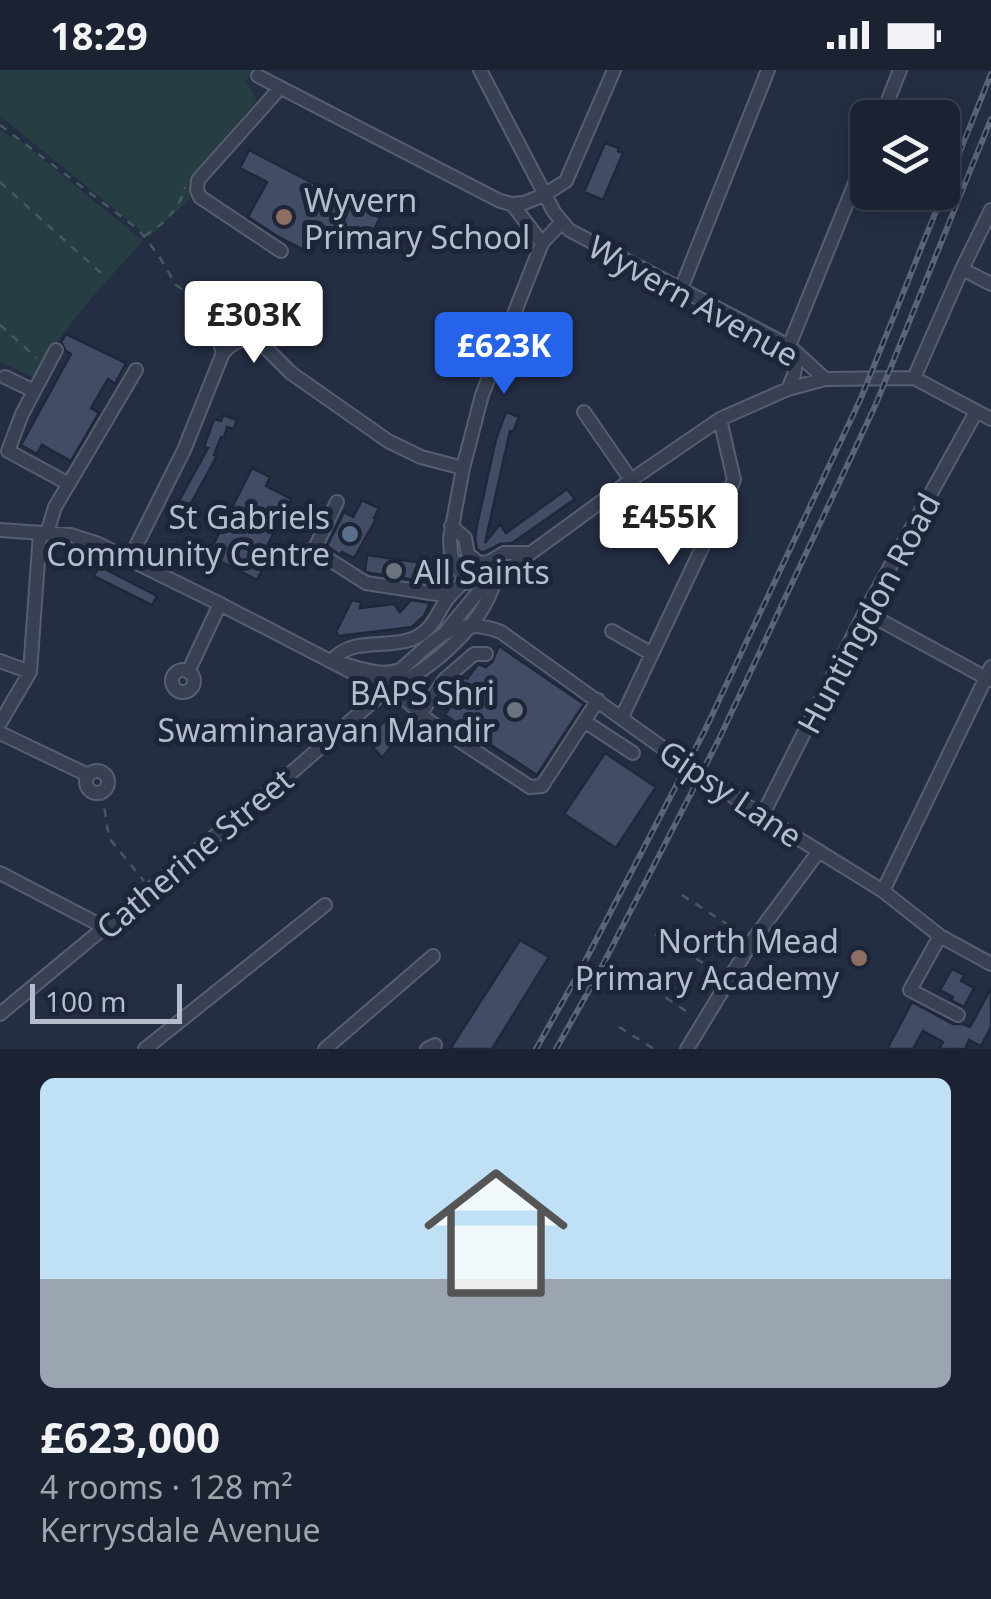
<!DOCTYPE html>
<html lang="en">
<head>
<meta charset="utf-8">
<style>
	:root { --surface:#1b2232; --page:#242a3a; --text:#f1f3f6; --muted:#a0a4ac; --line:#393f4d; --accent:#2563eb }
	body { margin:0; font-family:"Noto Sans",sans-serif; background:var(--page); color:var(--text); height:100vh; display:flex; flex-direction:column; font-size:38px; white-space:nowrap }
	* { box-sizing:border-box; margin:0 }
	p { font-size:32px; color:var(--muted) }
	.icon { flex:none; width:55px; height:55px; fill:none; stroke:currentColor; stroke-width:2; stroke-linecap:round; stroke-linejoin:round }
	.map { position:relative; height:979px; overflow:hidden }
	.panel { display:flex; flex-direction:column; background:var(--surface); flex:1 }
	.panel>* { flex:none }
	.controls { position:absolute; left:850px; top:30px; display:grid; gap:20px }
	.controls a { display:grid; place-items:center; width:110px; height:110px; border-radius:15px; background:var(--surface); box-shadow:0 5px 25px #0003,0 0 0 2px var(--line); font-size:50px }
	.scale { position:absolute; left:30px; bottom:25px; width:152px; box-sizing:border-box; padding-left:10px; border:5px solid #b5bccc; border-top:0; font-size:28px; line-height:35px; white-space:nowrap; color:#b5bccc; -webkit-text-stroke:8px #1d2538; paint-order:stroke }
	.price { position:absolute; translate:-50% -85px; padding:0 22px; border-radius:10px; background:#fff; color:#222; font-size:32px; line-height:65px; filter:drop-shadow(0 2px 5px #0008) }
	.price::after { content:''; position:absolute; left:50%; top:60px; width:30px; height:22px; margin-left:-15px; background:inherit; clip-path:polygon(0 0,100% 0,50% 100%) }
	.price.active { background:var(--accent); color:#fff }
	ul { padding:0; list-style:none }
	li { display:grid; align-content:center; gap:20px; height:530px; padding:0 40px }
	li span { display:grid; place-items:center; height:310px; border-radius:15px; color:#555 }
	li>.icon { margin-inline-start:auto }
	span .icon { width:180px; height:180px; fill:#fffc; stroke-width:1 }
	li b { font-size:42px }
	.status { display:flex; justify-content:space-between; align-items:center; height:70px; padding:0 50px; background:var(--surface); direction:ltr }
	.status svg { height:28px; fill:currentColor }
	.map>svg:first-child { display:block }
	.green { fill:#263d44 }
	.building { fill:#424d65; stroke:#1f273a; stroke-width:2.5 }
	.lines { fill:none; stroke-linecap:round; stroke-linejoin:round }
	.minor-casing { stroke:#565e70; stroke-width:16 }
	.path { stroke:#445a60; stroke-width:2.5; stroke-dasharray:8 8; stroke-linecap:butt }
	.minor { stroke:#384052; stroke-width:12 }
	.rail-casing { stroke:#5a647a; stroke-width:6 }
	.rail { stroke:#1d2538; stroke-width:2.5; stroke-dasharray:8; stroke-linecap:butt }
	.education-dot { fill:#8d6e63; stroke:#1d2538; stroke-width:4 }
	.service-dot { fill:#5c6f8a; stroke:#1d2538; stroke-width:4 }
	.worship-dot { fill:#6b7280; stroke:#1d2538; stroke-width:4 }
	.labels { text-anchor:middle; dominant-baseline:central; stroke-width:10; stroke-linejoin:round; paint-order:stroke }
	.poi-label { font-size:32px; fill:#b5bccc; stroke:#1d2538; text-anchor:end }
	.street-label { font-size:32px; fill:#b5bccc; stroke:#1d2538 }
</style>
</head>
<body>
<div class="status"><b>18:29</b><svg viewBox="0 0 49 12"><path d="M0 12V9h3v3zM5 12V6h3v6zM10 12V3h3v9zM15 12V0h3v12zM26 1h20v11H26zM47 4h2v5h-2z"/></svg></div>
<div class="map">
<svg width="991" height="979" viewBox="0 0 991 979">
	<rect width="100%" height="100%" fill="#242e43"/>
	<path class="green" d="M 0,0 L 253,0 L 246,11 L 257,30 L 193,105 L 189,113 L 190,128 L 149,167 L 0,46 Z
		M 0,60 L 11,67 L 13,65 L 143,171 C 103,214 63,257 35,308 L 0,292 Z"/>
	<path class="building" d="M 605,73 L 619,78 L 618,81 L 623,83 L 603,130 L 584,122 Z
		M 249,80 L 380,148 L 363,181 L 324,161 L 312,184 L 277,166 L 248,147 L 267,112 L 240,98 Z
		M 66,264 L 126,293 L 115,314 L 108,309 L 91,338 L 99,343 L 71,391 L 42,375 L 37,384 L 21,375 L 71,284 L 66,281 L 61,272 Z
		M 506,342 L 519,347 L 513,362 L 510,361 L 485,473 L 500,454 L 506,463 L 567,419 L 575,429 L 512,473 L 500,474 L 482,483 L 477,479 L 475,469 L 477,455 L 496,369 Z
		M 223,345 L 237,350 L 234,359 L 227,357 L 224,368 L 221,367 L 214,385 L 217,386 L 179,455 L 169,449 L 208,378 L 204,377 L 214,349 L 221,351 Z
		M 252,398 L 270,407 L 266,416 L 291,429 L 264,482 L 270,485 L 257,510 L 208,485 Z
		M 362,430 L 379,438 L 374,448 L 376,449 L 354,488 L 342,482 L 340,485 L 327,476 L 344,442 L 353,447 Z
		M 367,485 L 423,493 L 421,511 L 370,503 L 365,501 Z
		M 99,496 L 157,526 L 152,535 L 94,506 Z
		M 352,530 L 361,532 L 360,538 L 394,534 L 400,542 L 411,530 L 430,533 L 424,546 L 412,557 L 339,566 L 336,562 Z
		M 499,576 L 584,634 L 537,705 L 445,645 L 456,627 L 449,622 L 453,615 L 463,607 L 467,609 L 478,594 L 486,597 L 492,592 Z
		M 388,649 L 391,654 L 396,649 L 403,661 L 382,688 L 365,667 Z
		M 605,683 L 656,717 L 616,778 L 564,744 Z
		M 520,870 L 549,887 L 492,979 L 450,979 Z
		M 952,899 L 964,905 L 961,911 L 974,918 L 964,937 L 951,930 L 953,927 L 940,920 Z
		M 991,918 L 991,957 L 981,976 L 969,970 L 965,979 L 939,979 L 943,972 L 923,961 L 913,979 L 887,979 L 912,932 L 953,954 L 963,954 L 970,957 Z"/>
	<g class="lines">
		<defs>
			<path id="minor" d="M 480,0 L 554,142 L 569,160 L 789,276 L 825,309
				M 258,6 L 500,131 L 512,134 L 524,133 L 544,125 L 566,111 L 614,0
				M 280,18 L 198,110 L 197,120 L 200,127 L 281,181
				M 881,48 L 900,0
				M 512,134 L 542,173
				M 962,199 L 991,214
				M 681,219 L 768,0
				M 789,276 L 868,81
				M 56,280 L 22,344 L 8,381 L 69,414
				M 223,283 L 218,266 L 219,256 L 231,249 L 244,252 L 256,268
				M 5,307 L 34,321
				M 914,308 L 962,199 L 991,140
				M 788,319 L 794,305 L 797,283
				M 584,342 L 631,410
				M 337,432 L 314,480 L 366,513 L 450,526
				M 451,456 L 465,468 L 468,484 L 479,493 L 489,492 L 504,483 L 529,483
				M 0,460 L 71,465 L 96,473 L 220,534 L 386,620 L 407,631 L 429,651 L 530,717 L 542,716 L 598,630
				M 47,463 L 55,437 L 136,300
				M 129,490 L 184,380 L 223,283 C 233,272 242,268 256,268 L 291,303 L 388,371 L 421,387 L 463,398
				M 465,509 C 460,516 454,521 449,527 C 439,539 434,557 420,565 C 394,582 352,564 332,591 C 354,596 379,608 400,600 C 434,572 453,543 501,562 L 681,691 L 762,746 L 883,821 L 940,866 L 991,894
				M 466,513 L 451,485 L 450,468 L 463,398 L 482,325 L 542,173 L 561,153
				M 865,542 L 990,610
				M 446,561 L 480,520 L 631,410 L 720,349 L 788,319 L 825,309 L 914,308 L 991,349
				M 612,561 L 652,584
				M 0,591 L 30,602
				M172 611a11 11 0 1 1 22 0a11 11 0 1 1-22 0Z
				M 188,602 L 220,534
				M 388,619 C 429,601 482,557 494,512
				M 421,643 L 445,609 L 474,584 L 486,584
				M 622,647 L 734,410 L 720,349
				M 584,651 L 633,683
				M 0,653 L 30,602 L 40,463
				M 0,663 L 88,705
				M86 712a11 11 0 1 1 22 0a11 11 0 1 1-22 0Z
				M 762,746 L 865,542 L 976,342
				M 0,803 L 104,857
				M 883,821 L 991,597
				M 940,866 L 910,920 L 958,945
				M 0,944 L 291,703 L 386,620 L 400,600
				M 145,979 L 325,835
				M 325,979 L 433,886
				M 427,979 L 435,975
				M 687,979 L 753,870 L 819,781"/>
		</defs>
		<use href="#minor" class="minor-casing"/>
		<path class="path" d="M 0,55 L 139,160 L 159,186 L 176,215 L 219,245
			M 0,112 L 103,205
			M 144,166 C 163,155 180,139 185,117
			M 0,255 L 37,288
			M 102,723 L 109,768 L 144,811
			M 682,825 L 744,865
			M 655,864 L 718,902
			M 639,910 L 692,945
			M 619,957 L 654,979"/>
		<use href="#minor" class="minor"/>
		<defs>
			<path id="rail" d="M 536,979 L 581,899 L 705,660 L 861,328 L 991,4
				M 556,979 L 597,906 L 719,669 L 876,334 L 991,49"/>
		</defs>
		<use href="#rail" class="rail-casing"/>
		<use href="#rail" class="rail"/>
	</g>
	<g class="education-dot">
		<circle cx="284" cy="147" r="10"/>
		<circle cx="859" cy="888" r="10"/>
	</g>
	<circle class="service-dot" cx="350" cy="464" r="10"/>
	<g class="worship-dot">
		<circle cx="394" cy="501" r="10"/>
		<circle cx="515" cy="640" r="10"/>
	</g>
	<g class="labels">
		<g class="poi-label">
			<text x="304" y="129" text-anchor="start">Wyvern<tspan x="304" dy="37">Primary School</tspan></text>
			<text x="330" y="446">St Gabriels<tspan x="330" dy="37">Community Centre</tspan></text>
			<text x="414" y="501" text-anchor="start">All Saints</text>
			<text x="495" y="622">BAPS Shri<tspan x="495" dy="37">Swaminarayan Mandir</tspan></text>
			<text x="839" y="870">North Mead<tspan x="839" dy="37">Primary Academy</tspan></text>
		</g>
		<g class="street-label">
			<text transform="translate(694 230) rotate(29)">Wyvern Avenue</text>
			<text transform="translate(868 543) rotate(-62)">Huntingdon Road</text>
			<text transform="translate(731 723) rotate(34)">Gipsy Lane</text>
			<text transform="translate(194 783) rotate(-40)">Catherine Street</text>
		</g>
	</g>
</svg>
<div class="controls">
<a><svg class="icon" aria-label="layers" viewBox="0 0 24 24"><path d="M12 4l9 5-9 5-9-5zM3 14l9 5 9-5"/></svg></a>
</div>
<div class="scale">100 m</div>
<b class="price" style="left:254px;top:296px">£303K</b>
<b class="price active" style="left:504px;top:327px">£623K</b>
<b class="price" style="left:669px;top:498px">£455K</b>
</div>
<section class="panel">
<ul>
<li><span style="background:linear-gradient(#bfe0f5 65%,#9aa5b1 0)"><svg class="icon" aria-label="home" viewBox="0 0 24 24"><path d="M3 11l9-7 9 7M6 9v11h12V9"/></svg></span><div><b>£623,000</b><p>4 rooms · 128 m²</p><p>Kerrysdale Avenue</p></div></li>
</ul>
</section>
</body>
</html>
